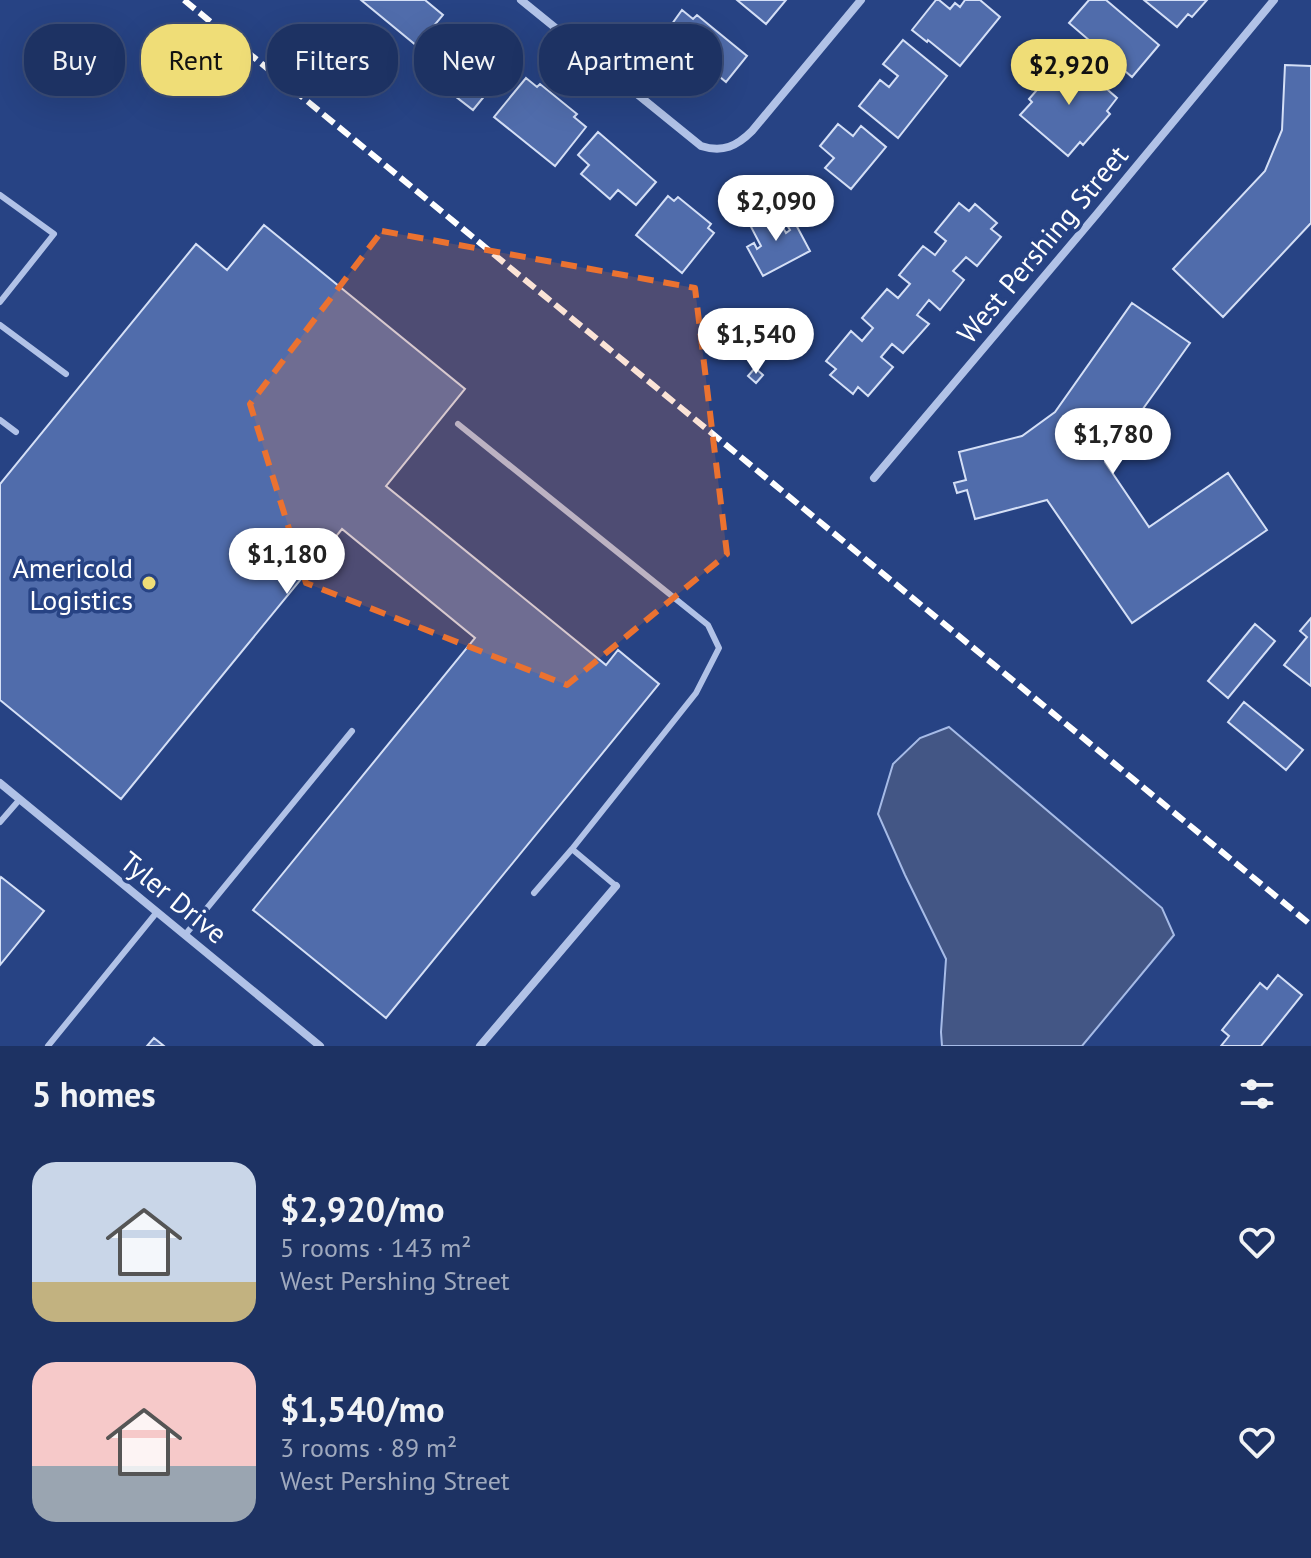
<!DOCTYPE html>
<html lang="en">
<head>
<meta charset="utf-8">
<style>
	:root { --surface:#1d3263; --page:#253a69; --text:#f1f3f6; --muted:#a0aabe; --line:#3b4d78; --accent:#efdd77 }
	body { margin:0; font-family:"PT Sans",sans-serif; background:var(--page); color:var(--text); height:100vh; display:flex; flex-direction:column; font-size:30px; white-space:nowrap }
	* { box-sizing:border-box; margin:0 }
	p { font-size:26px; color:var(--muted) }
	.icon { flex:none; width:44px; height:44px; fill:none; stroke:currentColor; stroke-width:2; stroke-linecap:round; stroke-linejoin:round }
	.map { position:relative; height:1046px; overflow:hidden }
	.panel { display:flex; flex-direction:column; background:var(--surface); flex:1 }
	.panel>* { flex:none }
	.hud { position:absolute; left:24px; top:24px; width:800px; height:72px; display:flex; gap:16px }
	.price { position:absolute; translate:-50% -68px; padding:0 18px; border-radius:28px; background:#fff; color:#222; font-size:26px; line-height:52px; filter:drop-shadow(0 2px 4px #0008) }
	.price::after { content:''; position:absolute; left:50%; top:48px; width:24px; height:18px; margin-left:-12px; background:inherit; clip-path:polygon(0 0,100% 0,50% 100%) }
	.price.selected { background:var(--accent); color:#111 }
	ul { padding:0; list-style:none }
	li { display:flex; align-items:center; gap:24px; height:200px; padding:0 32px }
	li span { display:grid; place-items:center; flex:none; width:224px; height:160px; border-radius:24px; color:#555 }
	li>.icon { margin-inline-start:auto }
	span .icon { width:96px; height:96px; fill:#fffc; stroke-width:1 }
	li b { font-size:34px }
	h2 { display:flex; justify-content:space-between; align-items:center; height:96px; padding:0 32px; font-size:34px }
	.tag { padding:0 28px; border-radius:32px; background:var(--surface); box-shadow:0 8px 32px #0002,0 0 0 2px var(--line); font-size:28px; line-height:72px }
	.tag.selected { background:var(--accent); color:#111 }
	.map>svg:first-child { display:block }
	.water { fill:#435685; stroke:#a6bbe7; stroke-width:2 }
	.building { fill:#506cab; stroke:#d4dff6; stroke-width:2 }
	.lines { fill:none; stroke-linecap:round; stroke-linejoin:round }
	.service { stroke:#b1c2e7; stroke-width:6 }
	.minor { stroke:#b1c2e7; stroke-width:8 }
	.rail { stroke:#fff; stroke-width:6; stroke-dasharray:14 6; stroke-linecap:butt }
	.marked { fill:#eb7230; fill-opacity:0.2; stroke:#eb7230; stroke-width:6; stroke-dasharray:16 10; stroke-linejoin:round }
	.poi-dot { fill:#efdd77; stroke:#274384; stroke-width:3 }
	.labels { text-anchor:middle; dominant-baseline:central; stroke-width:7; stroke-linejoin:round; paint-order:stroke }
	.street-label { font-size:28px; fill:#fff; stroke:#274384 }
	.poi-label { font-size:28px; fill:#fff; stroke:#274384; text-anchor:end }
</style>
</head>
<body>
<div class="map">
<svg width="1311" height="1046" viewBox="0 0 1311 1046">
	<rect width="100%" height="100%" fill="#274384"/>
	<path class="water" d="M 949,727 L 1162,908 L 1174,935 L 1082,1046 L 942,1046 L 941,1032 L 946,959 L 905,875 L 878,814 L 893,764 L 920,738 Z"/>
	<path class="building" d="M 361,0 L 425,0 L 443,15 L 417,46 Z
		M 737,0 L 786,0 L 766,24 Z
		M 936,0 L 939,0 L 950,9 L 955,3 L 960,7 L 965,0 L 980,0 L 1000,17 L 960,66 L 928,40 L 927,42 L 912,30 Z
		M 1089,0 L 1106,0 L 1159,45 L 1132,77 L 1069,23 Z
		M 1144,0 L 1207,0 L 1192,17 L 1188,14 L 1177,27 Z
		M 682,10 L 693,19 L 697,15 L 747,56 L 726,82 L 708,67 L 706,69 L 701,64 L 696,70 L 674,49 L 671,52 L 659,42 Z
		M 459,28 L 467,34 L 471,30 L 504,57 L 501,60 L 508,67 L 473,110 L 424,72 Z
		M 903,40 L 947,76 L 898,138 L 859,106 L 880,80 L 889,87 L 898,76 L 883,64 Z
		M 1070,57 L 1117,98 L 1107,111 L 1110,114 L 1083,145 L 1080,142 L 1068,156 L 1020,115 L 1032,102 L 1029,99 L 1056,68 L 1059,71 Z
		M 1285,65 L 1311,66 L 1311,223 L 1223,317 L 1173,269 L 1265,171 L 1282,130 Z
		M 526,78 L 537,87 L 540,84 L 577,114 L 574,117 L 586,127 L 555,166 L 494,117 Z
		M 838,124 L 853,136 L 861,126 L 886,147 L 851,189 L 825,168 L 834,158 L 820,146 Z
		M 598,132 L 656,182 L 636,205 L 618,190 L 610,199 L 581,174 L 589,165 L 578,155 Z
		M 668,196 L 674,201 L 678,197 L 711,224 L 708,228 L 714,233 L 682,273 L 636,235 Z
		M 959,203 L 969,211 L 975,204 L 997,223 L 991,229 L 1001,237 L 977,266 L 966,257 L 953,271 L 964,280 L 940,310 L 929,300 L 917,315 L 929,324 L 903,353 L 892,344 L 881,357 L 893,367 L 868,396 L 858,387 L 853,394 L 830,375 L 836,369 L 826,361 L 851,331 L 862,341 L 873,328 L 862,318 L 887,289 L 898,298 L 910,284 L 899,275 L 923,246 L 935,255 L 946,241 L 935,232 Z
		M 773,210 L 786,233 L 790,230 L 787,225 L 794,221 L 810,251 L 763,276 L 747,247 L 754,243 L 757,249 L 761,246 L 749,223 Z
		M 264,225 L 465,389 L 386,486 L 606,665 L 618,650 L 659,684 L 386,1018 L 253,910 L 475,638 L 342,529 L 121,799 L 0,700 L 0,484 L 196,244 L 227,270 Z
		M 1132,303 L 1190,343 L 1105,462 L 1149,527 L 1228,473 L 1267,530 L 1132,623 L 1047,500 L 975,519 L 967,490 L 957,493 L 954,483 L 966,480 L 959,452 L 1022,436 L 1055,412 Z
		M 755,368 L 763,375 L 756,383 L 748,376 Z
		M 1311,618 L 1311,686 L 1284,665 L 1307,637 L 1300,631 Z
		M 1255,624 L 1275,641 L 1228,698 L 1208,681 Z
		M 1244,702 L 1303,750 L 1286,770 L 1228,722 Z
		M 1,877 L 44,911 L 0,965 L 0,879 Z
		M 1278,975 L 1302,995 L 1261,1046 L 1221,1046 L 1229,1036 L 1222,1030 L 1260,983 L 1267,989 Z
		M 154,1038 L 164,1046 L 147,1046 Z"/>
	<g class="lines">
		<path class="service" d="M 0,195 L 54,234 L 0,302
			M 0,325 L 66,374
			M 0,420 L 16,432
			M 458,424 L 708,625 L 719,648 L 696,693 L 572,849 L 616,886
			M 0,822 L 20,799
			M 534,893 L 572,849
			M 185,935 L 352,731
			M 48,1046 L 157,912"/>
		<path class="minor" d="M 521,0 L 701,146 C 723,153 737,146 752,131 L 861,0
			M 874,478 L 1096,215 L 1274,0
			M 0,783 L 320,1046
			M 480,1046 L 616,886"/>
		<path class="rail" d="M 184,0 L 1311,925"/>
	</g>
	<path class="marked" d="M 382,231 L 695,288 L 727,554 L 567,685 L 306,583 L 250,404 Z"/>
	<circle class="poi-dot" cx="149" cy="583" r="8"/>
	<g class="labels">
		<g class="street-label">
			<text transform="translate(1042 244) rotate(-50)">West Pershing Street</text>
			<text transform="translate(174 897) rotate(39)">Tyler Drive</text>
		</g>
		<g class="poi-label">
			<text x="133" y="567">Americold<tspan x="133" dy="32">Logistics</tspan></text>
		</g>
	</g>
</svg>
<b class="price selected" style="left:1069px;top:107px">$2,920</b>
<b class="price" style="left:776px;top:243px">$2,090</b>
<b class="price" style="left:756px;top:376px">$1,540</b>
<b class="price" style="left:1113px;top:476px">$1,780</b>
<b class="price" style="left:287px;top:596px">$1,180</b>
<div class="hud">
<a class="tag">Buy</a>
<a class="tag selected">Rent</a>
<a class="tag">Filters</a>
<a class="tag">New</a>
<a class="tag">Apartment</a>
</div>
</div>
<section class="panel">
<h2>5 homes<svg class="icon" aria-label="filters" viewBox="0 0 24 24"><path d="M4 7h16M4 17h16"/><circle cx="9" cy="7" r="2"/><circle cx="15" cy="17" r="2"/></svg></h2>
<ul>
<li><span style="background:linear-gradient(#c9d6e8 75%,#c2b280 0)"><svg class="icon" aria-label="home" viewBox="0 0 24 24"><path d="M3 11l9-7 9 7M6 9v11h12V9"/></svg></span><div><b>$2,920/mo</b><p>5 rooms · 143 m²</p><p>West Pershing Street</p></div><svg class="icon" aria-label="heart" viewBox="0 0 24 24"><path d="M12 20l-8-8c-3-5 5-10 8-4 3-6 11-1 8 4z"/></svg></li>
<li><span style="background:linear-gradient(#f6c9c9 65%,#9aa5b1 0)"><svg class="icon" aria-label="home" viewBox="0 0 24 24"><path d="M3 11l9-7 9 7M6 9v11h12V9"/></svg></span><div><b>$1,540/mo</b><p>3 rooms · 89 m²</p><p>West Pershing Street</p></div><svg class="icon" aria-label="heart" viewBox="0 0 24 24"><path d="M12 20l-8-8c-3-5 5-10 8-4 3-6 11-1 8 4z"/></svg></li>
</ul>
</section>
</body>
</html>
